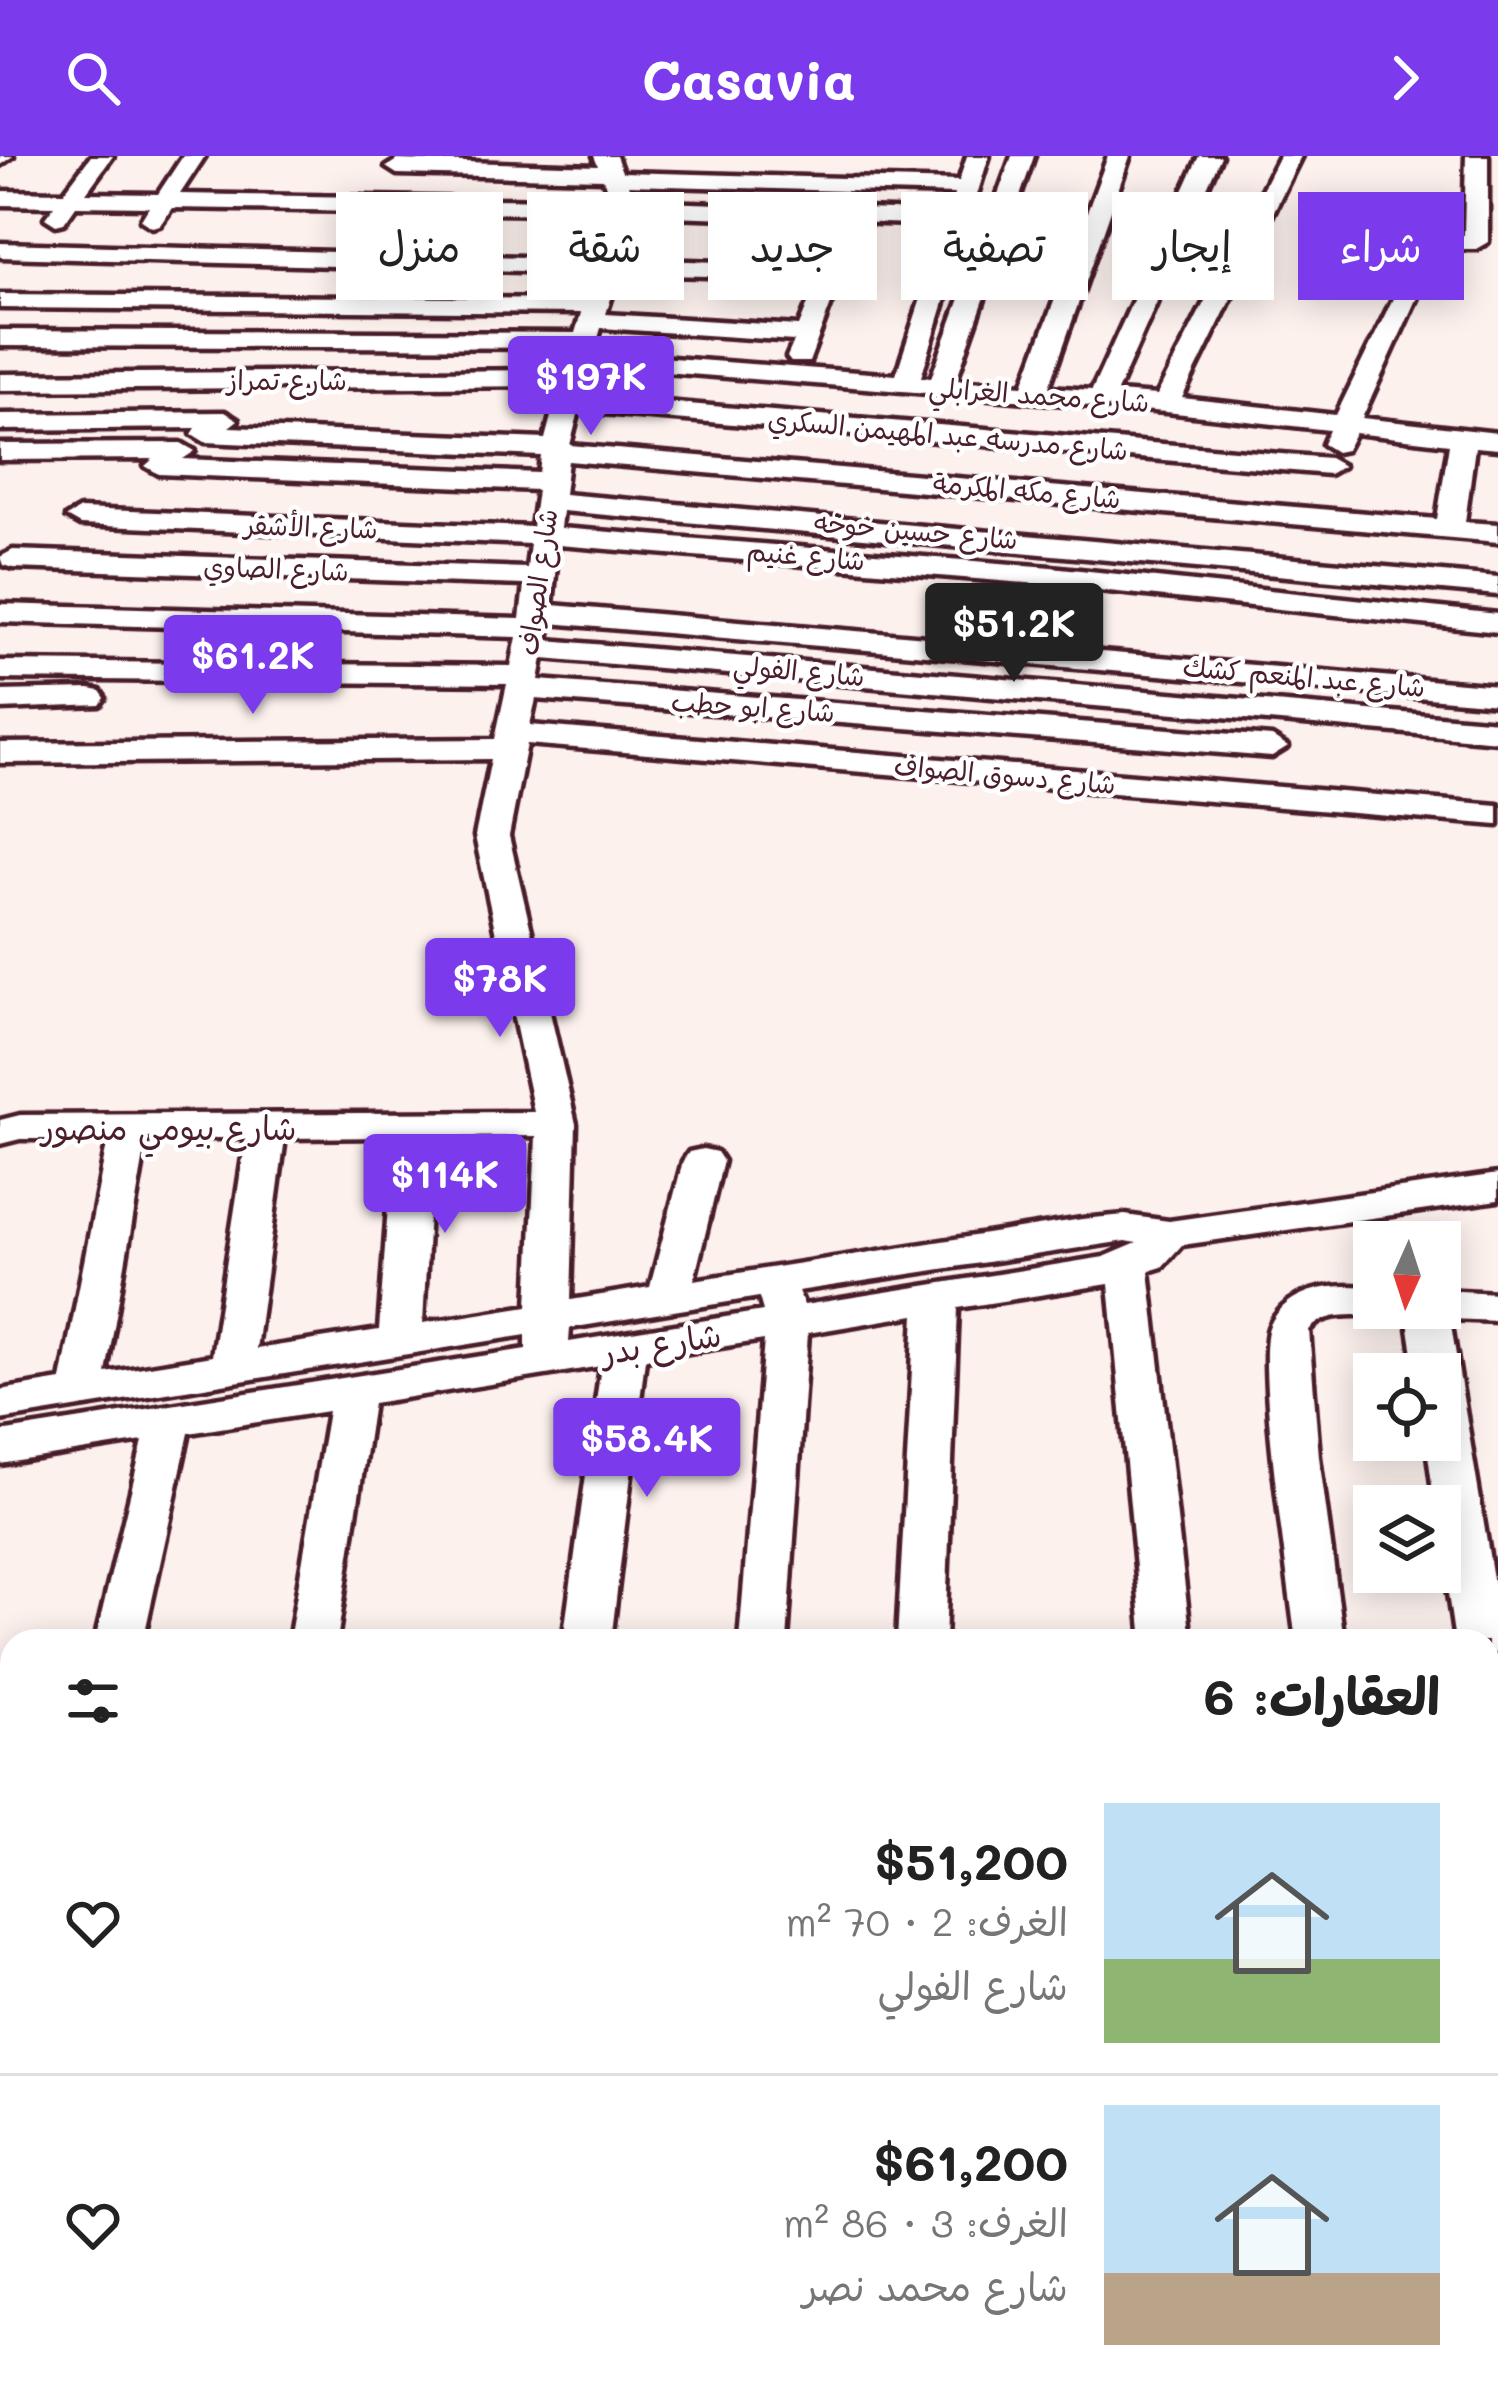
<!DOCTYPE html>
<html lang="ar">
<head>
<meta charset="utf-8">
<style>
	:root { --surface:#fff; --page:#f6f6f6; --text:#222; --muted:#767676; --line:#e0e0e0; --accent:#7c3aed }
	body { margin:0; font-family:Mali,"Playpen Sans Arabic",sans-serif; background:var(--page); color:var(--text); direction:rtl; height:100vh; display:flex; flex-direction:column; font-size:45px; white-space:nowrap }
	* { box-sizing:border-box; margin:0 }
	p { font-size:39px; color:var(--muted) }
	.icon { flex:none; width:66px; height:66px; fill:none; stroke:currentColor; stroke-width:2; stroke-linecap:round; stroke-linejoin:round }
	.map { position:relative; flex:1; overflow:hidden; direction:ltr }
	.drawer { position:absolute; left:0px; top:1473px; width:1500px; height:768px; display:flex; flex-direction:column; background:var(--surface); border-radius:36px 36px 0 0; box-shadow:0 6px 30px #0003; direction:rtl }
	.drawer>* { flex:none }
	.hud { position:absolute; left:36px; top:36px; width:1428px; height:108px; direction:rtl; display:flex; gap:24px }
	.needle { width:78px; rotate:183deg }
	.tools { position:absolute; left:1353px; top:1065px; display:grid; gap:24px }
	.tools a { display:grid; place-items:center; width:108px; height:108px; border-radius:0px; background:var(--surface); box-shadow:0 6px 30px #0003; font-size:60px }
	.price { position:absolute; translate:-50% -102px; padding:0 27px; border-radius:12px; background:var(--accent); color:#fff; font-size:39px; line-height:78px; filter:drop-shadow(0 3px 6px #0008) }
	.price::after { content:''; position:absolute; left:50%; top:72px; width:36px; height:27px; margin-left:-18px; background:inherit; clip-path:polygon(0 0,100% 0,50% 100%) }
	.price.active { background:#222; color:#fff }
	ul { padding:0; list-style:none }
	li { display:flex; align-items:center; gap:36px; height:300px; padding:0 60px }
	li+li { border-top:3px solid var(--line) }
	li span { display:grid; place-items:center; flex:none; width:336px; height:240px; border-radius:0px; color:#555 }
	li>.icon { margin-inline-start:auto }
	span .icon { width:144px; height:144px; fill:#fffc; stroke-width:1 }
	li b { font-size:51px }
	h2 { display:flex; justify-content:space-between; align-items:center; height:144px; padding:0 60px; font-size:51px }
	.chip { padding:0 42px; border-radius:0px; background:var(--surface); box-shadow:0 6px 30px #0003; font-size:42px; line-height:108px }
	.chip.active { background:var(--accent); color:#fff }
	header { display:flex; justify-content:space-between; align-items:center; height:156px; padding:0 60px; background:var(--accent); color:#fff; font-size:54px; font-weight:700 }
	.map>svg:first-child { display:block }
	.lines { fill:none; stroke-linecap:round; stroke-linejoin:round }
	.street-casing { stroke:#4a1f2b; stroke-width:9 }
	.street { fill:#fff; fill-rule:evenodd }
	.labels { text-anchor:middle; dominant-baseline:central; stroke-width:9; stroke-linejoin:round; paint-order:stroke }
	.far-street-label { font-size:27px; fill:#4a1f2b; stroke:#fff }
	.street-label { font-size:33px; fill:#4a1f2b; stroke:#fff }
</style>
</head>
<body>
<header><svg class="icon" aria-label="forward" viewBox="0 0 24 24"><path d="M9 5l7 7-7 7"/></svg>Casavia<svg class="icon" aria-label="search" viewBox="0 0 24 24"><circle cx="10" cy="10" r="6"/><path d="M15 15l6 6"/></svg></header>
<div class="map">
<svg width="1498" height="2241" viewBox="0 0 1498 2241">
	<rect width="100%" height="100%" fill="#fcf1ed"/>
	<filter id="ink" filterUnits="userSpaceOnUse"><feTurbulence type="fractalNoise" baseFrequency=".00833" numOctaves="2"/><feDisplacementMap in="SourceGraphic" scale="24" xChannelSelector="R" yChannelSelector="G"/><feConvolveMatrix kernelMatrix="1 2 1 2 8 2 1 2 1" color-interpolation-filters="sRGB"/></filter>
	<g filter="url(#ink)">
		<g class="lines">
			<defs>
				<path id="street" d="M 0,0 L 13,0 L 0,9 Z
					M 91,0 L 113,0 L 86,37 L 158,38 L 183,0 L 205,0 L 180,38 L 612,45 L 603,23 L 397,18 L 386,11 L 397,4 L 598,10 L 594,0 L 616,0 L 622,16 L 959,25 L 967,0 L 989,0 L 921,221 L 931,222 L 1012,0 L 1034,0 L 956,224 L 1023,229 L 1108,0 L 1130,0 L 1049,231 L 1092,234 L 1199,0 L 1221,0 L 1117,236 L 1157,239 L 1279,0 L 1301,0 L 1182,242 L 1336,259 L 1423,81 L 1464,79 L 1466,0 L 1488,0 L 1488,86 L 1476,93 L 1439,93 L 1362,262 L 1498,277 L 1498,293 L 1475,291 L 1465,366 L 1498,368 L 1498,386 L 568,305 L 564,338 L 1498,421 L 1498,439 L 562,355 L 560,372 L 1051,411 L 1498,458 L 1498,476 L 1051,429 L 558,389 L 552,449 L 1498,530 L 1498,548 L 550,467 L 547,484 L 1498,565 L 1498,585 L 543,502 L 539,524 L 1272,581 L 1288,591 L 1272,601 L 536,543 L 530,569 L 1498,649 L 1498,669 L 527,588 L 509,680 L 576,968 L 571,1144 L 650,1131 L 683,1005 L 689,996 L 703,993 L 717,996 L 723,1005 L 694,1124 L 1082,1063 L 1125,1059 L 1169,1065 L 1498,1018 L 1498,1044 L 1182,1089 L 1162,1111 L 1149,1115 L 1191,1485 L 1143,1485 L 1109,1128 L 958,1152 L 945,1485 L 897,1485 L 915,1159 L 808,1177 L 787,1485 L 739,1485 L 764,1184 L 645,1203 L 611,1485 L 563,1485 L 601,1210 L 373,1247 L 337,1485 L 289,1485 L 328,1255 L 189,1277 L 143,1485 L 95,1485 L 143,1285 L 0,1308 L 0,1276 L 526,1193 L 526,1179 L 0,1264 L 0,1234 L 61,1224 L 108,983 L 20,983 L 0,988 L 0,964 L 20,959 L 534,956 L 475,680 L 491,603 L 0,607 L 0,587 L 495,583 L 507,528 L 0,523 L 0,505 L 511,510 L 517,481 L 0,466 L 0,448 L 520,463 L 524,429 L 13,412 L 3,409 L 0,401 L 13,394 L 527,412 L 530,388 L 80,369 L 66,361 L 80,353 L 532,371 L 537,334 L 159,318 L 145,310 L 153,303 L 0,304 L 0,288 L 181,287 L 195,295 L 183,303 L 539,317 L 541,300 L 205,286 L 192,278 L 196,272 L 0,274 L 0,258 L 225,256 L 238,264 L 229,271 L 545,283 L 559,230 L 0,234 L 0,218 L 563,214 L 570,192 L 0,190 L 0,174 L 575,177 L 581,157 L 0,152 L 0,138 L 586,143 L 595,117 L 0,101 L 0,87 L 600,103 L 614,59 L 172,52 L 160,69 L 152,71 L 141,64 L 149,51 L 76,50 L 64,67 L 56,69 L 45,62 L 54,50 L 0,49 L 0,35 L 64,36 ZM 628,29 L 955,38 L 949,56 L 634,45 ZM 637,59 L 945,69 L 896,219 L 594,196 L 601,172 L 794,185 L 787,201 L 791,206 L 809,206 L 846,108 L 866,101 L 854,94 L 829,96 L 799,170 L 606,158 L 619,118 L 753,121 L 765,114 L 753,107 L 623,103 ZM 590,210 L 1166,256 L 1329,274 L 1323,288 L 1336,296 L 1346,294 L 1355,277 L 1449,288 L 1437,363 L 570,289 L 579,255 L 1329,318 L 1343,310 L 1329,302 L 582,239 ZM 536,980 L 528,1150 L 423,1167 L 433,981 ZM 393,981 L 379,1174 L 256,1193 L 285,982 ZM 147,982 L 246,982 L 212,1200 L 106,1217 ZM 1125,1085 L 1137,1087 L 1104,1101 L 804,1149 L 798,1135 ZM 759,1141 L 763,1155 L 569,1186 L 570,1172 Z
					M 89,533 L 100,535 L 105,542 L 100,549 L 0,553 L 0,535 Z
					M 1349,1130 L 1374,1131 L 1374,1152 L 1391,1152 C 1364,1167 1333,1149 1309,1174 L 1319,1301 L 1344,1485 L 1296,1485 C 1290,1435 1254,1200 1270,1169 C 1285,1138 1317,1130 1349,1130 Z
					M 1440,1134 L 1498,1137 L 1498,1165 L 1450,1163 L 1498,1453 L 1498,1495 L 1488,1501 L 1488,1485 L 1455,1485 L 1440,1384 L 1440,1350 L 1435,1350 L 1426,1284 L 1440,1284 L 1440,1218 L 1416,1218 L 1406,1152 L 1440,1152 Z
					M 1488,1525 L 1498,1528 L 1498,1630 L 1488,1627 Z
					M 12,1689 L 12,1733 L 0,1734 L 0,1690 Z
					M 12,1925 L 12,2024 L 0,2028 L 0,1929 Z
					M 128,2229 L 190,2229 L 188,2241 L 126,2241 Z
					M 458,2229 L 520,2229 L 519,2241 L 457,2241 Z
					M 675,2229 L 737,2229 L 736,2241 L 674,2241 Z
					M 852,2229 L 914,2229 L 914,2241 L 852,2241 Z
					M 1166,2229 L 1228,2229 L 1229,2241 L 1167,2241 Z
					M 1385,2229 L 1447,2229 L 1448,2241 L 1386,2241 Z"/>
			</defs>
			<use href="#street" class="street-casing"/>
			<use href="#street" class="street"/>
		</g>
	</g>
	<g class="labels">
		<g class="far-street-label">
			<text x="287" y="223">شارع تمراز</text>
			<text transform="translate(1039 238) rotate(4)">شارع محمد الغرابلي</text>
			<text transform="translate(948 278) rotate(5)">شارع مدرسه عبد المهيمن السكري</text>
			<text transform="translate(1027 334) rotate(5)">شارع مكه المكرمة</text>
			<text transform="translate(311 370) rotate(2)">شارع الأشقر</text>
			<text transform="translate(916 374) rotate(5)">شارع حسين خوخه</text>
			<text transform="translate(806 399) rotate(5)">شارع غنيم</text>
			<text transform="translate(276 412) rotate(2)">شارع الصاوي</text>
			<text transform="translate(537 426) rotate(-82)">شارع الصواف</text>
			<text transform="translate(799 514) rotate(5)">شارع الفولي</text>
			<text transform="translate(1304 520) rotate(5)">شارع عبد المنعم كشك</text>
			<text transform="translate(753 550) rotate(4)">شارع ابو حطب</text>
			<text transform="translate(1005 618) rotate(5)">شارع دسوق الصواف</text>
		</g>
		<g class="street-label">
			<text x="169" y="970">شارع بيومي منصور</text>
			<text transform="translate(661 1186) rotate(-9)">شارع بدر</text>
		</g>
	</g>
</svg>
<div class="tools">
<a><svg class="needle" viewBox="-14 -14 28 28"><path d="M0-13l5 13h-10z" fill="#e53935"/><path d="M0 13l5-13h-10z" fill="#767676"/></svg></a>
<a><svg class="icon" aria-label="locate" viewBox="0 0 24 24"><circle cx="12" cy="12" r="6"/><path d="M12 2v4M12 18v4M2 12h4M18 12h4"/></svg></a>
<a><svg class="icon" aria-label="layers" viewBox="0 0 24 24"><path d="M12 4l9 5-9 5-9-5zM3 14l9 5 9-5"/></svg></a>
</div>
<b class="price" style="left:591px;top:282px">$197K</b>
<b class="price active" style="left:1014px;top:529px">$51.2K</b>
<b class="price" style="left:253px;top:561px">$61.2K</b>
<b class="price" style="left:500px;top:884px">$78K</b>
<b class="price" style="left:445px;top:1080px">$114K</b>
<b class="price" style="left:647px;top:1344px">$58.4K</b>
<div class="hud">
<a class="chip active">شراء</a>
<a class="chip">إيجار</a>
<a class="chip">تصفية</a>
<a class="chip">جديد</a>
<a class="chip">شقة</a>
<a class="chip">منزل</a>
</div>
<section class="drawer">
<h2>العقارات: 6<svg class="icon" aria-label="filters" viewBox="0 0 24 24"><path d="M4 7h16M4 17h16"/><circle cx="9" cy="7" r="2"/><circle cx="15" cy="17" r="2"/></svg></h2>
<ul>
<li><span style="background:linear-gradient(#bfe0f5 65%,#8fb573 0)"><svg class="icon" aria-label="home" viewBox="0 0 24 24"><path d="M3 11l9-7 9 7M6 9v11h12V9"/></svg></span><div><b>$51,200</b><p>الغرف: 2 · 70 m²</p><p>شارع الفولي</p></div><svg class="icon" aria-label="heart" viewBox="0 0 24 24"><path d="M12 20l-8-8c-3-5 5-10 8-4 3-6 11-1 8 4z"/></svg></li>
<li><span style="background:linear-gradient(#bfe0f5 70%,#b9a48a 0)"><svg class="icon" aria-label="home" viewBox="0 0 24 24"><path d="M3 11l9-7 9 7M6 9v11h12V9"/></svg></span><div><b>$61,200</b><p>الغرف: 3 · 86 m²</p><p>شارع محمد نصر</p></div><svg class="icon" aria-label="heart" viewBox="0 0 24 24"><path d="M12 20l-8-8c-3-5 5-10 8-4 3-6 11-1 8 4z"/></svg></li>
</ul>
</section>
</div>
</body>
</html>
